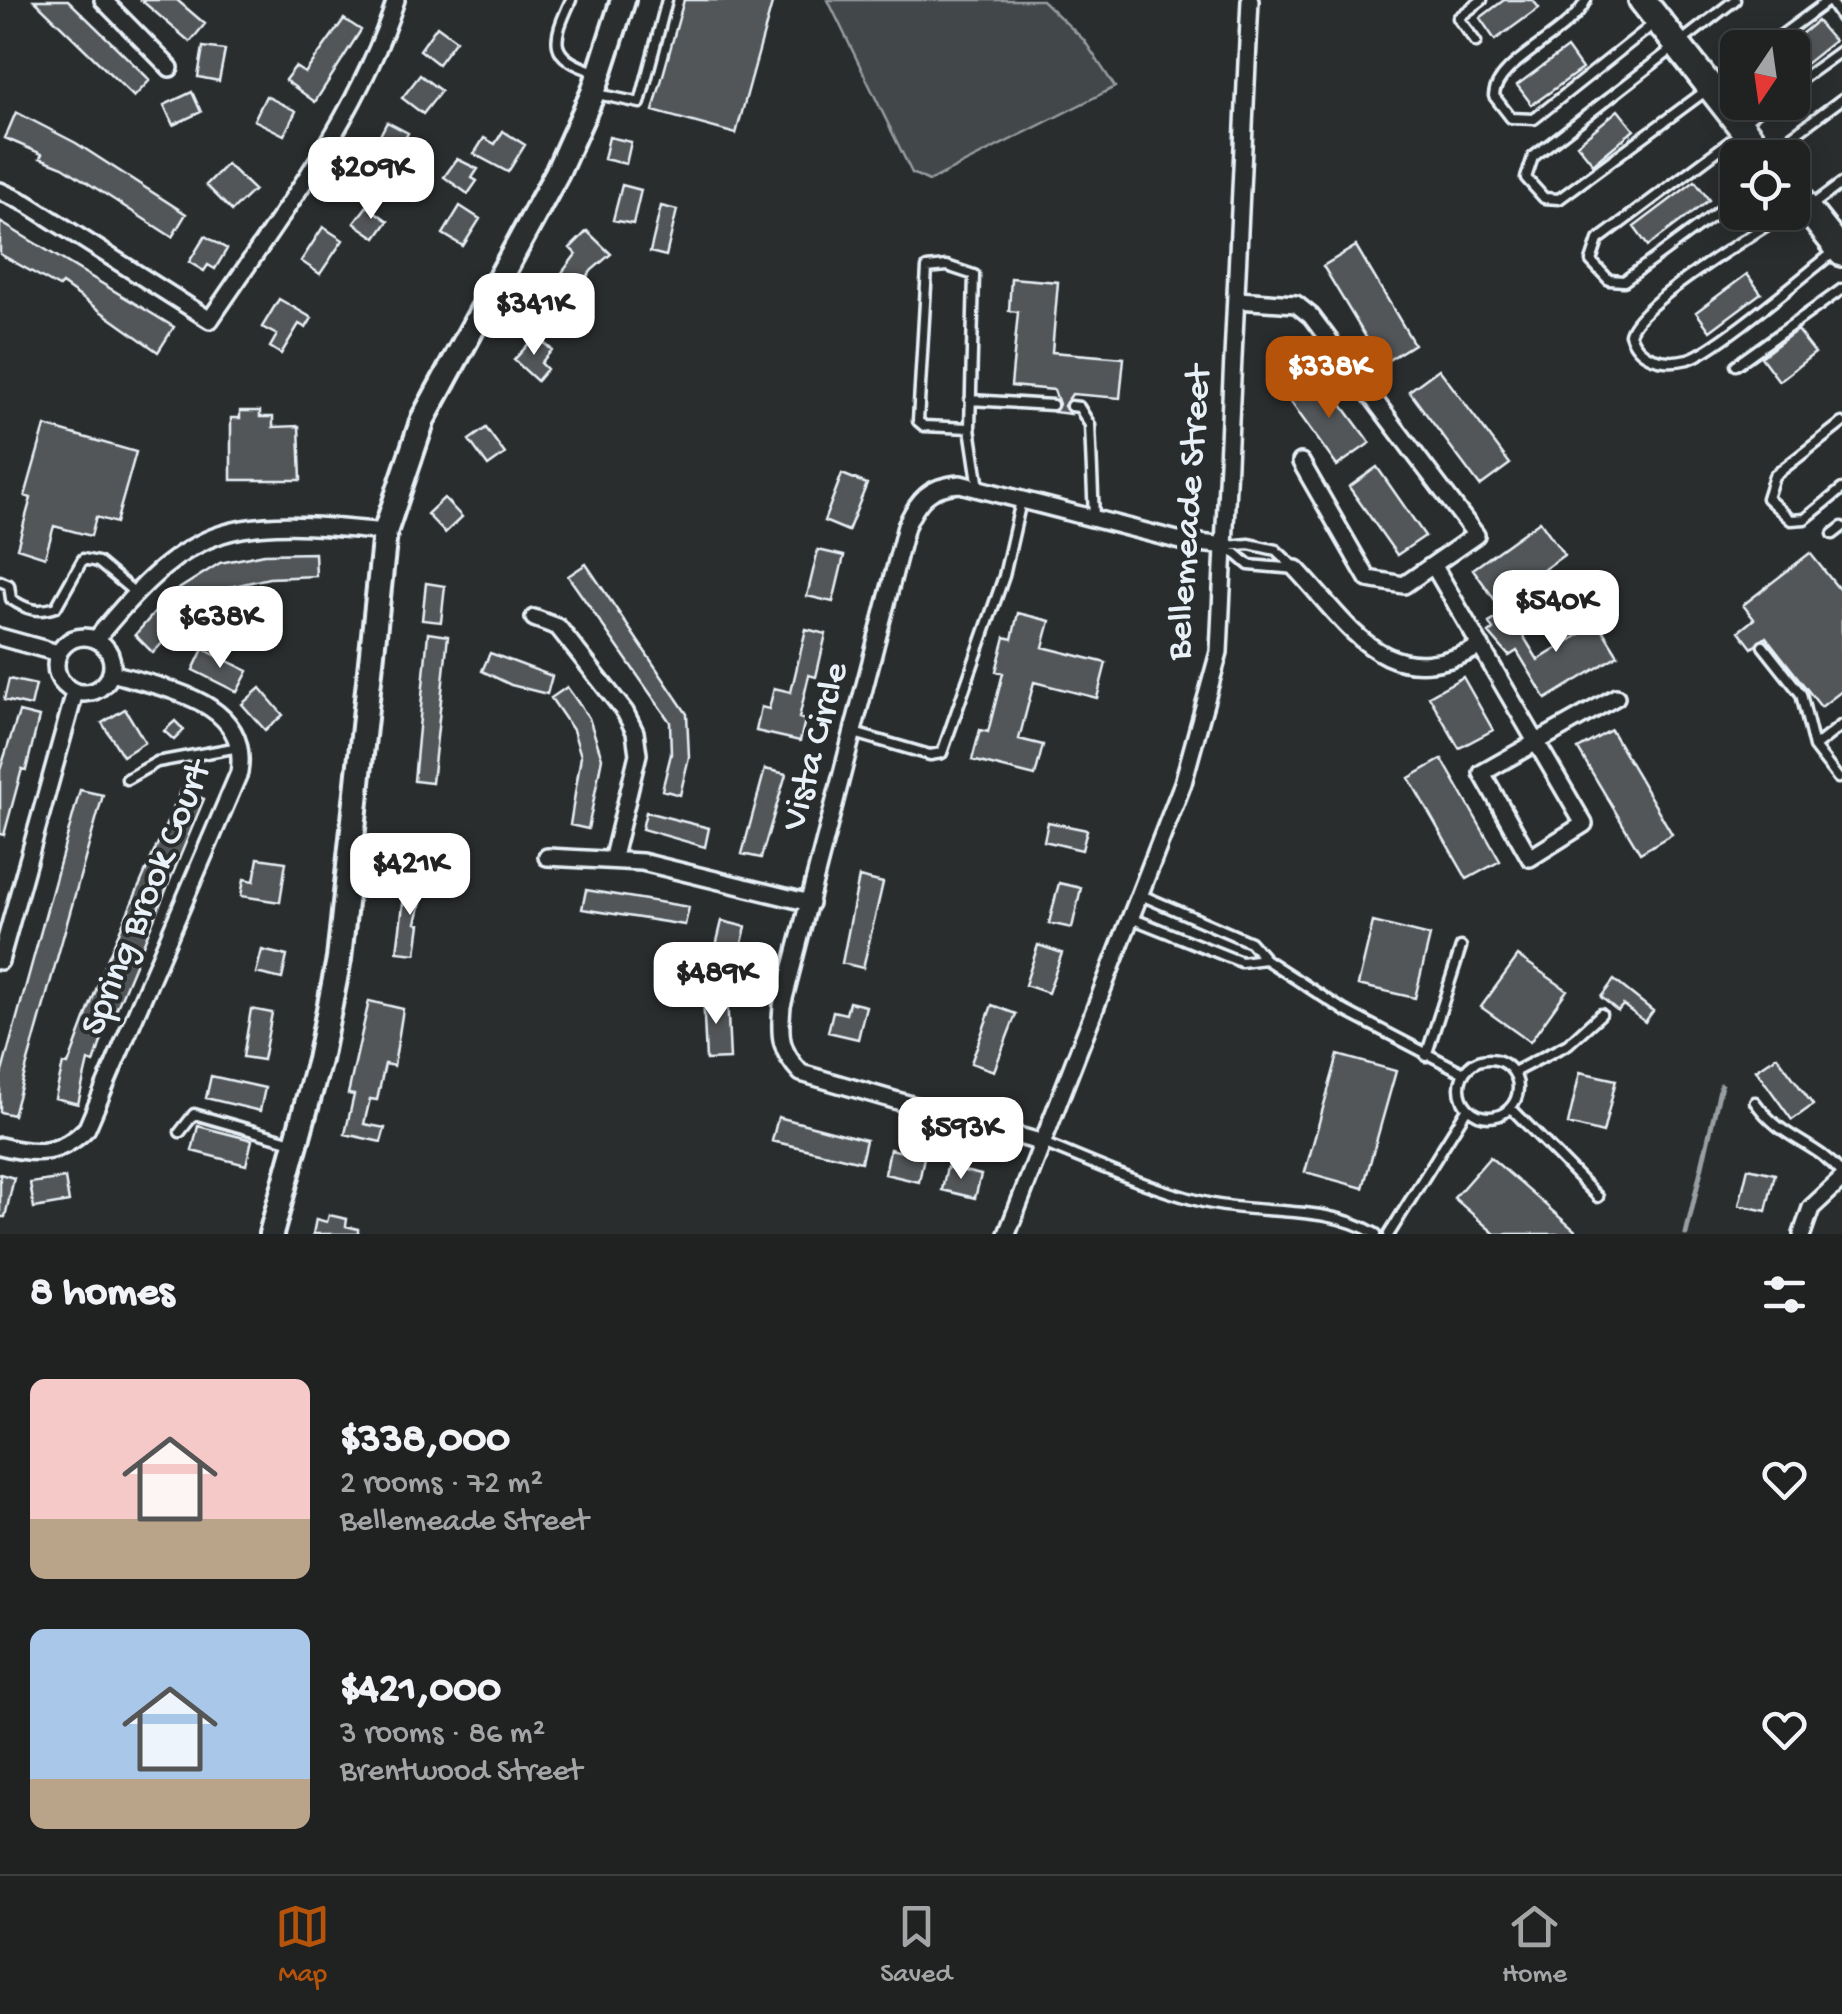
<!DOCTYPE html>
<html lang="en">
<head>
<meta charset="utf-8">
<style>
	:root { --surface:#202222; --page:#2d2f2f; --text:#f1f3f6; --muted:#a2a4a5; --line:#3d3f40; --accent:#b45309 }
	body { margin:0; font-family:"Gochi Hand",sans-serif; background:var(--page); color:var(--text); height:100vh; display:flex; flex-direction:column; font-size:38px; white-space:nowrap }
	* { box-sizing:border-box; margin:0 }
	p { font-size:32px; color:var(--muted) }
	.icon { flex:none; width:55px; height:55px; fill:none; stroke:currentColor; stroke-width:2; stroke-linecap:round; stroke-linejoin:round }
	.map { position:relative; height:1234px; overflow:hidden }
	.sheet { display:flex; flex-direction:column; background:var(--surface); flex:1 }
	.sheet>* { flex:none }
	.needle { width:65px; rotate:193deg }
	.fabs { position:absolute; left:1720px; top:30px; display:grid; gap:20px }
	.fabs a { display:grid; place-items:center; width:90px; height:90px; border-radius:15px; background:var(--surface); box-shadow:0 5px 25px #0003,0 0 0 2px var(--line); font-size:50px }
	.price { position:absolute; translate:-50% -85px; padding:0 22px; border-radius:20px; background:#fff; color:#222; font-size:32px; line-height:65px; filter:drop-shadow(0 2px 5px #0008) }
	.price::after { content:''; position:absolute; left:50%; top:60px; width:30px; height:22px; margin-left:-15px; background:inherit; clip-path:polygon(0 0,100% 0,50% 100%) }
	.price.active { background:var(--accent); color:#fff }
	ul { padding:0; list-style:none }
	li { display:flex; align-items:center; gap:30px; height:250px; padding:0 30px }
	li span { display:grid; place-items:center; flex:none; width:280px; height:200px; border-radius:15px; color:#555 }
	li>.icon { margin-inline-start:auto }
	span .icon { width:120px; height:120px; fill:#fffc; stroke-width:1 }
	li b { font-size:42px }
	h2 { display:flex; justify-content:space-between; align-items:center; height:120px; padding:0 30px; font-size:42px }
	.tab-bar { display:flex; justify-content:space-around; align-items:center; height:140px; border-top:2px solid var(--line); background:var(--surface); font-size:28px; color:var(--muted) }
	.tab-bar a { display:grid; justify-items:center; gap:5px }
	.tab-bar .active { color:var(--accent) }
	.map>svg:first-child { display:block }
	.green { fill:#424648; stroke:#959ca0; stroke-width:2.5 }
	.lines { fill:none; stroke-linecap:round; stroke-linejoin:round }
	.stream { stroke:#989fa3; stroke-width:5 }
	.building { fill:#535759; stroke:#e8f1f8; stroke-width:2.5 }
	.lane-casing { stroke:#e8f1f8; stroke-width:15 }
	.street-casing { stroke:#e8f1f8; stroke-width:22 }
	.secondary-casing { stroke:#e8f1f8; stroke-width:30 }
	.primary-casing { stroke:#e8f1f8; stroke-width:32 }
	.lane { stroke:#2a2d2e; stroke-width:8 }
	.street { stroke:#2a2d2e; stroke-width:15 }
	.secondary { stroke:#2a2d2e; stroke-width:22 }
	.primary { stroke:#2a2d2e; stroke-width:25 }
	.labels { text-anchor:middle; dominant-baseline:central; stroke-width:8; stroke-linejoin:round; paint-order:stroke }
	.street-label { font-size:38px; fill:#e8f1f8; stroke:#2a2d2e }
</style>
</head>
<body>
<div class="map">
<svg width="1842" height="1234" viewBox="0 0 1842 1234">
	<rect width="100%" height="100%" fill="#2a2d2e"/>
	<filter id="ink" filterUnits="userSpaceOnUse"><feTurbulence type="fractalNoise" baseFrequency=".01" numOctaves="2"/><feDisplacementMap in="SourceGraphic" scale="20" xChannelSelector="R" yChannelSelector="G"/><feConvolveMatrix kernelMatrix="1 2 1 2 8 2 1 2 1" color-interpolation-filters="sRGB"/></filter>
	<g filter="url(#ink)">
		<path class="green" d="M 828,0 L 1042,0 L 1084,40 L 1115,87 L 929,181 L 912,173 Z"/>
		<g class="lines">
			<path class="stream" d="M 1686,1234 L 1721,1085"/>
		</g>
		<path class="building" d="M 34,0 L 68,0 L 150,80 L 134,97 Z
			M 141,0 L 177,0 L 205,24 L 190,42 Z
			M 684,0 L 773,0 L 736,134 L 653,111 Z
			M 1504,0 L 1533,0 L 1539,8 L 1495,40 L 1480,18 Z
			M 344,19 L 361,30 L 315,102 L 285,80 L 295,67 L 305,73 Z
			M 1817,21 L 1834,41 L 1805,64 L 1789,44 Z
			M 437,26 L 456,40 L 438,64 L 420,50 Z
			M 203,47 L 225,50 L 219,81 L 198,77 Z
			M 1567,48 L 1582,69 L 1532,105 L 1517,85 Z
			M 420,75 L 441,91 L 423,114 L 402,98 Z
			M 192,92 L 201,112 L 173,125 L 164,105 Z
			M 266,96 L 296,111 L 284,135 L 254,120 Z
			M 1618,110 L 1634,130 L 1593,164 L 1577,144 Z
			M 16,112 L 76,143 L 186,214 L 172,237 L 63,167 L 40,158 L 42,154 L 5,138 Z
			M 387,122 L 408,133 L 395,158 L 374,147 Z
			M 503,131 L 525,145 L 508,172 L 474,154 L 484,138 L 495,144 Z
			M 609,137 L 631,142 L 626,164 L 604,159 Z
			M 457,159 L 478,169 L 472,178 L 477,181 L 468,194 L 444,177 Z
			M 227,164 L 254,190 L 232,211 L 206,185 Z
			M 1695,181 L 1709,200 L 1648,246 L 1634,227 Z
			M 622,185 L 641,190 L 633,224 L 613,220 Z
			M 367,206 L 388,221 L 376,238 L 354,223 Z
			M 460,206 L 480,219 L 463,246 L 443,234 Z
			M 661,206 L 677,210 L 666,256 L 650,252 Z
			M 0,222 L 174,327 L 158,352 L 62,284 L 59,287 L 0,254 Z
			M 323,227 L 343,240 L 320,274 L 301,261 Z
			M 587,231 L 611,254 L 592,270 L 563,307 L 546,294 L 576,254 L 570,248 Z
			M 205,236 L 227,249 L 215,269 L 208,265 L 204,271 L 189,262 Z
			M 1356,246 L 1414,344 L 1382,364 L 1323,266 Z
			M 1747,274 L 1761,293 L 1710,331 L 1696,312 Z
			M 1011,278 L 1058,282 L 1052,352 L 1124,358 L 1120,398 L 1072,394 L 1064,406 L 1070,414 L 1054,412 L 1059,404 L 1054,390 L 1011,386 L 1018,312 L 1009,311 Z
			M 279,299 L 312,318 L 306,328 L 299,324 L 281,354 L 270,347 L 277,335 L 262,327 Z
			M 1797,330 L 1815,353 L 1779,381 L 1761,357 Z
			M 536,336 L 552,350 L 541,363 L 547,369 L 537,381 L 514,360 Z
			M 1439,369 L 1510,464 L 1480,486 L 1409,391 Z
			M 1320,375 L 1370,443 L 1337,466 L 1288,398 Z
			M 240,411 L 260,411 L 260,417 L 273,417 L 273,427 L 299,426 L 301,480 L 231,480 L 231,418 L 240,418 Z
			M 45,426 L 136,452 L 116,523 L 96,517 L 91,536 L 54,526 L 45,557 L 17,548 L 31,498 L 25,496 Z
			M 486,428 L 505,454 L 488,466 L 469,440 Z
			M 1377,467 L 1425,536 L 1397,555 L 1349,487 Z
			M 842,474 L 867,484 L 848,531 L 824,521 Z
			M 444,498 L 462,517 L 445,533 L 427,514 Z
			M 1540,521 L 1564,555 L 1497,603 L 1473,569 Z
			M 818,550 L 844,556 L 833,602 L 807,596 Z
			M 315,553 L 316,576 L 269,578 L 230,587 L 173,622 L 178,626 L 153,653 L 135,635 L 171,594 L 220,563 L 264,554 Z
			M 1810,553 L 1842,593 L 1842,691 L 1821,707 L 1766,637 L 1752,648 L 1739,631 L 1754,619 L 1743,605 Z
			M 586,564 L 687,714 L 689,757 L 680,795 L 662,790 L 671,754 L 670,722 L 568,576 Z
			M 426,583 L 445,586 L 441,622 L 422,620 Z
			M 1508,611 L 1538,660 L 1598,623 L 1618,655 L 1546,699 L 1517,651 L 1509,656 L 1489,633 L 1493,630 L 1489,623 Z
			M 1018,613 L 1050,621 L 1043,647 L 1106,663 L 1097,698 L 1034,682 L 1019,739 L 1043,745 L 1035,776 L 972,760 L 980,730 L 988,732 L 1003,673 L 996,671 L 1005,637 L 1012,639 Z
			M 806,629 L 826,634 L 816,677 L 809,675 L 799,718 L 805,720 L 800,741 L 756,731 L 761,707 L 769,709 L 774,688 L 791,692 Z
			M 428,633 L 448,636 L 432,783 L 414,781 Z
			M 203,649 L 248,671 L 237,692 L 193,670 Z
			M 490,653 L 552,676 L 547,694 L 511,685 L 482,671 Z
			M 1463,677 L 1493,730 L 1459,748 L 1429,696 Z
			M 9,679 L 36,685 L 31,706 L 4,700 Z
			M 567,687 L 589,718 L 602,758 L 588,829 L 570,825 L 581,756 L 573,730 L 551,698 Z
			M 260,688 L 283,715 L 265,730 L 242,704 Z
			M 125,709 L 145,742 L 123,756 L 102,723 Z
			M 19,712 L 39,717 L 26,770 L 22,769 L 4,835 L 0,834 L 0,770 Z
			M 175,721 L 184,730 L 174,740 L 164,731 Z
			M 1611,730 L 1672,834 L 1640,853 L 1578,749 Z
			M 1442,759 L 1500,861 L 1467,879 L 1409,778 Z
			M 765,769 L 786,774 L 761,858 L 742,854 Z
			M 80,790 L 103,795 L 13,1115 L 0,1112 L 0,1079 Z
			M 181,790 L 204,799 L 116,1010 L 112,1008 L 94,1063 L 88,1061 L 78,1104 L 55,1098 L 63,1064 L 68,1065 L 107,960 Z
			M 646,812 L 709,828 L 705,847 L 642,829 Z
			M 1048,822 L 1087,830 L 1082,850 L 1044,841 Z
			M 258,858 L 286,862 L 280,902 L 241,896 L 244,879 L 254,881 Z
			M 859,877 L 883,883 L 863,968 L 842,963 Z
			M 406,881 L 425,885 L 416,923 L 420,924 L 416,954 L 397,952 Z
			M 1059,883 L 1081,888 L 1072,928 L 1049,923 Z
			M 586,890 L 689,907 L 685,925 L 582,909 Z
			M 722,921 L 746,927 L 739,955 L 715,950 Z
			M 1373,922 L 1430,936 L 1415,998 L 1358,985 Z
			M 1038,945 L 1062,953 L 1048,993 L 1025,985 Z
			M 262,950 L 287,956 L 282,979 L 256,973 Z
			M 1518,956 L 1567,990 L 1530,1042 L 1481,1007 Z
			M 1614,980 L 1653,1011 L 1645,1022 L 1623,1005 L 1618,1011 L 1601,997 Z
			M 727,994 L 730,1059 L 706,1060 L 703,995 Z
			M 369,1001 L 403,1009 L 394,1066 L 385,1064 L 377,1100 L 370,1099 L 364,1124 L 385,1128 L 381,1142 L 345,1134 L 354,1095 L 348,1094 Z
			M 849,1002 L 866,1006 L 858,1039 L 828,1032 L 833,1011 L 846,1014 Z
			M 992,1005 L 1016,1014 L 994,1071 L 971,1063 Z
			M 251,1009 L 272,1013 L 263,1060 L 243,1057 Z
			M 1338,1055 L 1396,1071 L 1363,1188 L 1305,1172 Z
			M 1777,1056 L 1813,1105 L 1792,1120 L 1756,1070 Z
			M 1580,1072 L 1616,1080 L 1603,1133 L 1568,1124 Z
			M 211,1076 L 265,1088 L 260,1111 L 206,1098 Z
			M 778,1117 L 866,1140 L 861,1162 L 772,1141 Z
			M 198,1126 L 252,1140 L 246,1165 L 192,1151 Z
			M 890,1149 L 924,1157 L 919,1182 L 885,1174 Z
			M 1490,1157 L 1579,1234 L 1495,1234 L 1454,1198 Z
			M 947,1167 L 981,1175 L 975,1198 L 942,1190 Z
			M 1748,1168 L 1775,1174 L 1766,1211 L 1739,1205 Z
			M 0,1174 L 14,1178 L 5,1217 L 0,1217 Z
			M 65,1178 L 69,1202 L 34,1208 L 30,1183 Z
			M 329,1215 L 347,1219 L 346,1226 L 358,1229 L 358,1234 L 313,1234 L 316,1219 L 327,1222 Z"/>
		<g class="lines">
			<defs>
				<path id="lane" d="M 571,0 C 552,41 547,57 596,72
					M 1586,0 C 1569,36 1495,62 1494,96 L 1511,118 L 1534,119 L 1656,22
					M 1735,0 L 1533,157 L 1526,178 L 1544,198 L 1559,199 L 1738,67
					M 1476,42 L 1458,18 L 1482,0
					M 1764,48 L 1829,0 L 1842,19
					M 1792,86 L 1842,50
					M 597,94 L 640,103 L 667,0
					M 1744,121 L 1770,102
					M 1769,153 L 1842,99
					M 1738,197 L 1624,281 L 1609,280 L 1591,261 L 1598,240 L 1741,133
					M 1811,206 L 1842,183
					M 1788,212 C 1758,231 1636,304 1630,334 C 1638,359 1664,365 1688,359 C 1713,353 1807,273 1834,252
					M 1736,365 L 1842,289
					M 970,400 L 1052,405
					M 1071,406 L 1079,407 L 1090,425 L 1094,518
					M 1842,423 L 1774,476 L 1767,498 L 1791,520 L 1805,519 L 1842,489
					M 970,428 L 924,426 L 918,421 L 927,268 L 947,266 L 974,275 L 970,428 L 979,488
					M 1833,534 L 1842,527
					M 1249,544 L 1276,550 L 1296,569 L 1249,565 L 1227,546 Z
					M 0,581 L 9,585 L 11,599 C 27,610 38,613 56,607 L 83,559 L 98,562 L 134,592
					M 1763,646 L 1801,694 L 1814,747 L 1838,778
					M 854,733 L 930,755 L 942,753 L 1004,576 L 1021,501
					M 1814,747 L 1842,725
					M 127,779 L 157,762 L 239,747
					M 1141,895 L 1250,942 L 1265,959 L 1345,1011 L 1464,1073
					M 1131,918 L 1241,962 L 1265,959
					M 1426,1056 L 1461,947
					M1460 1088a29 29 0 1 1 58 0a29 29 0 1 1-58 0Z
					M 1514,1072 L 1568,1044 L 1601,1014
					M 1755,1102 C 1782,1140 1812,1140 1842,1173
					M 1511,1108 L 1598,1197
					M 180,1132 L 194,1114 L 292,1142
					M 1043,1143 C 1095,1164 1148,1188 1203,1202 C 1260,1216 1323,1203 1376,1234
					M 1389,1234 L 1467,1109"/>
				<path id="street" d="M 103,0 L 170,68
					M 0,191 L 26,203 L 210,320 C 279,217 357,119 396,0
					M 1237,300 L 1296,304 L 1311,316 L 1476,535 L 1404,585 L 1368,579 L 1301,462
					M 1435,568 L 1584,824 L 1530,858 L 1482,773 L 1616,697
					M 1296,569 C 1352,628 1386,697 1481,646
					M 534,618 L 558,627 L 625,712 L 635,732 L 638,754 L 613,857
					M56 665a28 28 0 1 1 56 0a28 28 0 1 1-56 0Z
					M 0,637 L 58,653
					M 96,639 C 195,517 236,517 385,532
					M 547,857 L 642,862 L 810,903
					M 0,961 L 75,692
					M 1043,1143 L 801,1073 C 780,1051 779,1036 782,1006 L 906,526 C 918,499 930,486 960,484 L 1181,541 L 1227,546
					M 0,1146 C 35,1155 60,1156 87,1128 L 239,773 C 251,700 164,689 112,673
					M 1007,1234 L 1183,783 L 1219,652 L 1250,0
					M 1802,1234 L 1811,1208 L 1842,1179"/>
				<path id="secondary" d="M 271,1234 L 319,1060 L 339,959 L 385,532 L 423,419 L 557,173 L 593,93 L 623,0"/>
				<path id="primary" d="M 1642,0 L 1766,158
					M 1792,190 L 1842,253"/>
			</defs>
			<use href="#lane" class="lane-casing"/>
			<use href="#street" class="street-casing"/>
			<use href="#secondary" class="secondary-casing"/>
			<use href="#primary" class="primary-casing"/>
			<use href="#lane" class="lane"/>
			<use href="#street" class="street"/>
			<use href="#secondary" class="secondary"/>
			<use href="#primary" class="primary"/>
		</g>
	</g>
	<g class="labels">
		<g class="street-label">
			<text transform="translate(1191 513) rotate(-86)">Bellemeade Street</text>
			<text transform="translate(817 747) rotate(-75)">Vista Circle</text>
			<text transform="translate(148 899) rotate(-68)">Spring Brook Court</text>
		</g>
	</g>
</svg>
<div class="fabs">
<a><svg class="needle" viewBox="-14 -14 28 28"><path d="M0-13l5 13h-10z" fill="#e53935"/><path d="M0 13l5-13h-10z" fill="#a2a4a5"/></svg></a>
<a><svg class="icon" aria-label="locate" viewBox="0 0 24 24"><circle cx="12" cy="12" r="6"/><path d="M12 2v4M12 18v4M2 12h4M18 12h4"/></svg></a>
</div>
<b class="price" style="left:371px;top:222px">$209K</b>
<b class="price" style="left:534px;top:358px">$341K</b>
<b class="price active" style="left:1329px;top:421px">$338K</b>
<b class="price" style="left:1556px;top:655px">$540K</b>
<b class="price" style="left:220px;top:671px">$638K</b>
<b class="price" style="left:410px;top:918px">$421K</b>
<b class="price" style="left:716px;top:1027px">$489K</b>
<b class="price" style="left:961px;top:1182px">$593K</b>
</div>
<section class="sheet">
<h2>8 homes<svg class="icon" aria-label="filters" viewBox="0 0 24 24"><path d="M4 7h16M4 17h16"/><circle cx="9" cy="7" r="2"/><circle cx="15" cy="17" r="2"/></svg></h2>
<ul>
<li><span style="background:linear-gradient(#f6c9c9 70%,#b9a48a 0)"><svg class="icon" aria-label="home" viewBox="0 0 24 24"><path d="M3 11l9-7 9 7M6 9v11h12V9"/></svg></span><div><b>$338,000</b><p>2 rooms · 72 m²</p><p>Bellemeade Street</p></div><svg class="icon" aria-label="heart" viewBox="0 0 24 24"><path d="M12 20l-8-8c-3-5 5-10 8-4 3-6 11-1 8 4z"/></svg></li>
<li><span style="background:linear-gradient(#a9c7e8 75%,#b9a48a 0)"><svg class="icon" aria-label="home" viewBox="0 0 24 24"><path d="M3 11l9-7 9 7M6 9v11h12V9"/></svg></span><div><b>$421,000</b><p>3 rooms · 86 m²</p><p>Brentwood Street</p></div><svg class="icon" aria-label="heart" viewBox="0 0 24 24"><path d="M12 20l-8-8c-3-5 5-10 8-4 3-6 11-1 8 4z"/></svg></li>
</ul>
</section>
<nav class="tab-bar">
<a class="active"><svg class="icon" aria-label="map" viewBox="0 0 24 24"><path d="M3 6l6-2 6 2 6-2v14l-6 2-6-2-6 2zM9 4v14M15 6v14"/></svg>Map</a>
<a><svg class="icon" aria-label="saved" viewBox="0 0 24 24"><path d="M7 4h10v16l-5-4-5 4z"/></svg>Saved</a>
<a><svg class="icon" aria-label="home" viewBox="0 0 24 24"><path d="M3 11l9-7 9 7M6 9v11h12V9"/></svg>Home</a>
</nav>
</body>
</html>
